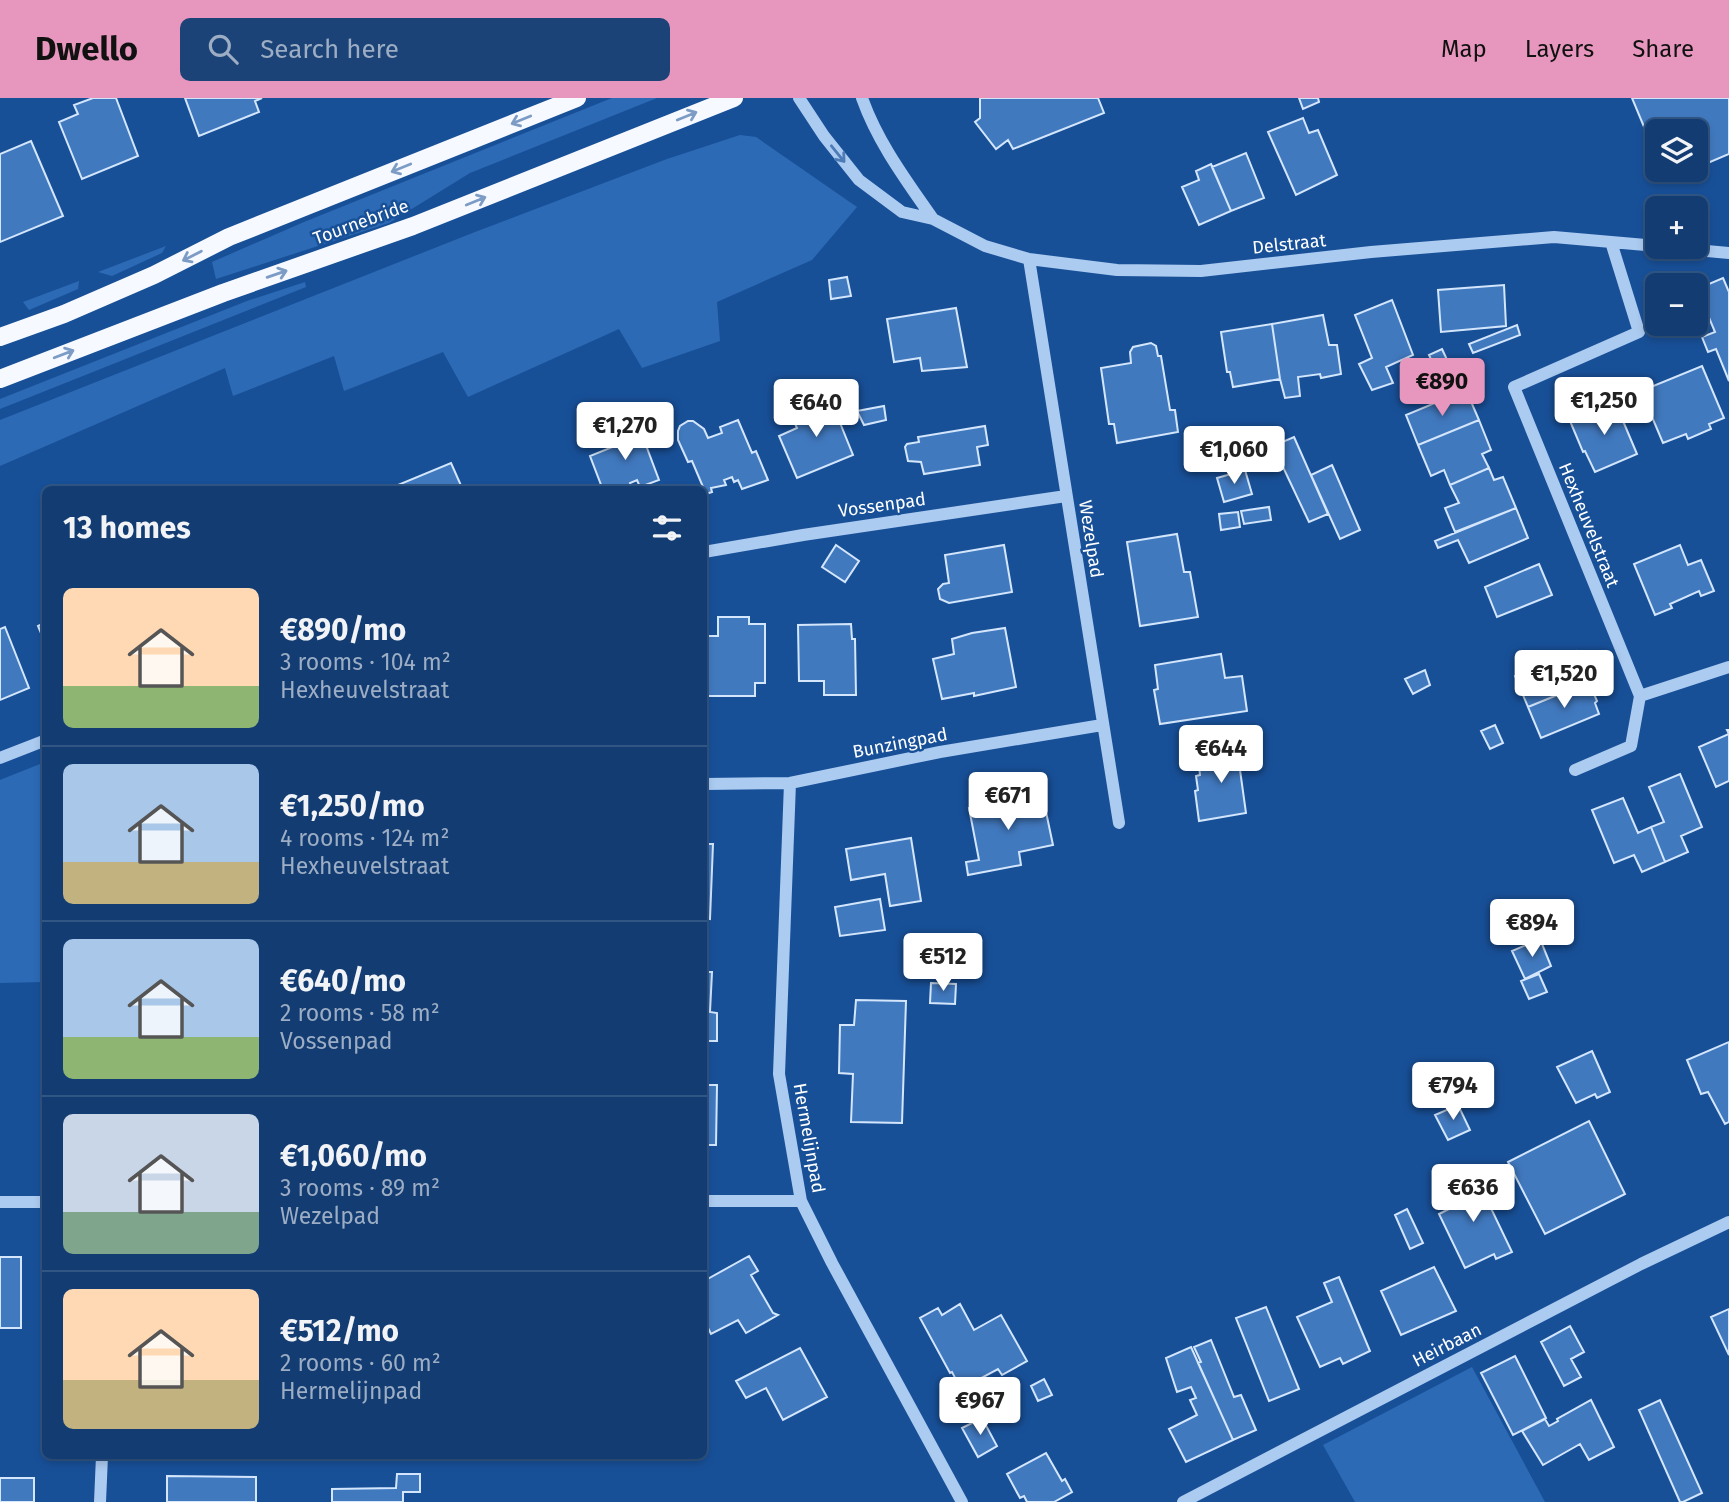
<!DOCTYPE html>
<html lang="en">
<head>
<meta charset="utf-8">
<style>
	:root { --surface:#123c72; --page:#1b4377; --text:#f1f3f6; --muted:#9cadc4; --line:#315684; --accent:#e797bd }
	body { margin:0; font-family:"Fira Sans",sans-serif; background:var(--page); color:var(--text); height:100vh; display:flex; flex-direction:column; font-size:26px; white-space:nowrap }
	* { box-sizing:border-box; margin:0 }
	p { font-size:23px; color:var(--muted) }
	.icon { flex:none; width:38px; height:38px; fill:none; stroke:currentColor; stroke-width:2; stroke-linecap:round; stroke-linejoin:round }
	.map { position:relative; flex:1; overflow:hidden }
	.side { position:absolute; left:42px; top:388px; width:665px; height:973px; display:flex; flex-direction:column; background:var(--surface); border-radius:10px; box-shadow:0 4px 10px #0003,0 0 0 2px var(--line) }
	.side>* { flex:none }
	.fabs { position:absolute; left:1645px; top:21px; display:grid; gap:14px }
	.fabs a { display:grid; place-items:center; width:63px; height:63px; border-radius:10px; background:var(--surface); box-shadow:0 4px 10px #0003,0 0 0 2px var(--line); font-size:35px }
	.price { position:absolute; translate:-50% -60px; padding:0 16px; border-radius:7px; background:#fff; color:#222; font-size:23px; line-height:46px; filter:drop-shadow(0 2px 4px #0008) }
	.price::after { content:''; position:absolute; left:50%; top:42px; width:21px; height:16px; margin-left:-10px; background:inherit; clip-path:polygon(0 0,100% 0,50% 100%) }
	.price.selected { background:var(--accent); color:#111 }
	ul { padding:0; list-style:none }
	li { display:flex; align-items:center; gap:21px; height:175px; padding:0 21px }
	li+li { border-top:2px solid var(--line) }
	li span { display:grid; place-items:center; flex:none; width:196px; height:140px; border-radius:10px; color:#555 }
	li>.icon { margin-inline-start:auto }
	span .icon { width:84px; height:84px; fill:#fffc; stroke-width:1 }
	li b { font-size:30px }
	h2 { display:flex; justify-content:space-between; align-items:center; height:84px; padding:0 21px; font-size:30px }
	header { display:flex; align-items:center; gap:42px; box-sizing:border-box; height:98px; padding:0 35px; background:var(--accent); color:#111 }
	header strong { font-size:33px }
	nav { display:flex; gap:38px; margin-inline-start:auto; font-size:24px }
	.search { width:490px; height:63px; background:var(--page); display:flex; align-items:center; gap:18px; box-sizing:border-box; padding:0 24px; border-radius:10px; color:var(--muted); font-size:26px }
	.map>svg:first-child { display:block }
	.green { fill:#2c6ab6 }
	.building { fill:#4179bf; stroke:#d3e6fc; stroke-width:2 }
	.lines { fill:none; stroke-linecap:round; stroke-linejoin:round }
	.minor { stroke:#accbf1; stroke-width:12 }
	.major { stroke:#f6f9ff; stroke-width:18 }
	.oneway { stroke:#7c9cc6 }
	.oneway2 { stroke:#4c7bb7 }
	.labels { text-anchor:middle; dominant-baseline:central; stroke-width:5; stroke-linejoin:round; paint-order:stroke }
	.street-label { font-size:18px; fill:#fff; stroke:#185098 }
</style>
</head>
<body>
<header>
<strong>Dwello</strong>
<div class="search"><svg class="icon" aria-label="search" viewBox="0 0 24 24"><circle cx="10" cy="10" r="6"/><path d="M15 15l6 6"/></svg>Search here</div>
<nav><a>Map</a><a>Layers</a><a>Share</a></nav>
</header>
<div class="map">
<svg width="1729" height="1404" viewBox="0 0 1729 1404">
	<rect width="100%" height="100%" fill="#185098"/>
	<path class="green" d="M 612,0 L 657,0 L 470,75 L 389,125 L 216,181 L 212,164 L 304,124 Z
		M 740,37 L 756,39 L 857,109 L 812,162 L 717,204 L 720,243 L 642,270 L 619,231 L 468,299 L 443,254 L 344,293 L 334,258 L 233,298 L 225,270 L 0,368 L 0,322 L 475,134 L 667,61 Z
		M 166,148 L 162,155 L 112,178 L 98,174 Z
		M 79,183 L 78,191 L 29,212 L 23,204 Z
		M 305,184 L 306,189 L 0,311 L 0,301 L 247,203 Z
		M 45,664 L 45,884 L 0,885 L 0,682 Z
		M 1472,1269 L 1545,1404 L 1355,1404 L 1323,1347 Z"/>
	<path class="building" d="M 93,0 L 116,0 L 138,58 L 82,81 L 59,24 L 78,16 L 74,7 Z
		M 185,0 L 262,0 L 255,3 L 259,14 L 199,38 Z
		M 980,0 L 1098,0 L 1104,15 L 1013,51 L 1008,42 L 996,51 L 975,24 L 980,20 Z
		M 1299,0 L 1318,0 L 1319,4 L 1303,11 Z
		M 1632,0 L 1729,0 L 1729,56 L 1696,70 L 1696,33 L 1657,33 L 1657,60 Z
		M 1303,20 L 1309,35 L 1318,32 L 1337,77 L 1296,97 L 1268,34 Z
		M 31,43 L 63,118 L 0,144 L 0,56 Z
		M 1246,55 L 1264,100 L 1231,113 L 1212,69 Z
		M 1211,66 L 1231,113 L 1199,127 L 1182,89 L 1199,82 L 1196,73 Z
		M 1662,72 L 1692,72 L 1667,82 Z
		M 847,179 L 851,198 L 831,201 L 829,182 Z
		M 1723,180 L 1729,194 L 1729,283 L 1716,251 L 1708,254 L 1702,239 L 1715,234 L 1697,191 Z
		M 1504,187 L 1506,228 L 1441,234 L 1438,192 Z
		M 1392,202 L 1413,257 L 1386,269 L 1393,285 L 1372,292 L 1359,266 L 1372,260 L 1355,217 Z
		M 956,210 L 967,269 L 922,273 L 920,260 L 894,264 L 887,221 Z
		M 1323,217 L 1329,247 L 1337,247 L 1341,276 L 1321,280 L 1320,276 L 1298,279 L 1300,298 L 1285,300 L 1280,281 L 1272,226 Z
		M 1272,226 L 1280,281 L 1233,289 L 1230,274 L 1227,274 L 1221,234 Z
		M 1517,227 L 1520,237 L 1473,255 L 1469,246 Z
		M 1151,245 L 1156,248 L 1158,258 L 1161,258 L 1170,312 L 1175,312 L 1178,334 L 1117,345 L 1114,326 L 1109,326 L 1101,270 L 1131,265 L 1130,254 L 1133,249 Z
		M 1442,251 L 1449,266 L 1436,272 L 1429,257 Z
		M 1702,268 L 1724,320 L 1709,326 L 1711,331 L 1688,341 L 1686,336 L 1663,345 L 1641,293 Z
		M 1466,292 L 1479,322 L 1418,347 L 1406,317 Z
		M 830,300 L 853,357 L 797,380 L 779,338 L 797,330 L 791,316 Z
		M 1615,304 L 1637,356 L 1595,374 L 1585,353 L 1583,354 L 1570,323 L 1591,314 L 1593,318 L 1600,316 L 1598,311 Z
		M 884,308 L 886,322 L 864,327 L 857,313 Z
		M 738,322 L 752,355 L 756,353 L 768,382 L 742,391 L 738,382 L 734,384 L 732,379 L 724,382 L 726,387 L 711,390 L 712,394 L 706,396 L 692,363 L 688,364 L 678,342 L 678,333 L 680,328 L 688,323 L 693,323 L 704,331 L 708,340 L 722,335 L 720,329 Z
		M 1479,322 L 1491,352 L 1482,356 L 1489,370 L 1450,387 L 1444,372 L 1431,378 L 1418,347 Z
		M 638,326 L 659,382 L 640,389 L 637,382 L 630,385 L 632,392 L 603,392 L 590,358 L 620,346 L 616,335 Z
		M 985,328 L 988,347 L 977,349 L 980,367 L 924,376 L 921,364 L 908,363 L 905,349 L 907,346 L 919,344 L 918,339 Z
		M 1294,339 L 1328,416 L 1309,424 L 1273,348 Z
		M 451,365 L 463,392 L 394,392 L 393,389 Z
		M 1332,367 L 1360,432 L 1340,441 L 1311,377 Z
		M 1489,370 L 1494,382 L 1503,379 L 1516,410 L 1455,434 L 1445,410 L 1459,405 L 1450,387 Z
		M 1245,372 L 1252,396 L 1224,404 L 1217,380 Z
		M 1269,409 L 1271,422 L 1244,426 L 1241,413 Z
		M 1516,410 L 1528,440 L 1469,465 L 1458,442 L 1438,450 L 1435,443 Z
		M 1238,414 L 1240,429 L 1221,432 L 1219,416 Z
		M 1177,436 L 1184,474 L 1190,474 L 1198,519 L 1140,528 L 1127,444 Z
		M 836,447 L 859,463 L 845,484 L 822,469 Z
		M 1004,447 L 1012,494 L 949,505 L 940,501 L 938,491 L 943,486 L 949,485 L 945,457 Z
		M 1680,447 L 1688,467 L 1701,462 L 1714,493 L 1701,498 L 1699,493 L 1670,506 L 1672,510 L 1655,517 L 1634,466 Z
		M 1539,466 L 1552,497 L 1497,519 L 1485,489 Z
		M 718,519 L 749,519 L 749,526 L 765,526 L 765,585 L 755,585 L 755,598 L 704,598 L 704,538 L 718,538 Z
		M 46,524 L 46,547 L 38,528 Z
		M 851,526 L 852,541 L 855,541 L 856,597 L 824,597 L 824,583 L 799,583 L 798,527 Z
		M 5,529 L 29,590 L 0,602 L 0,531 Z
		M 1005,530 L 1016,589 L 974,598 L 974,595 L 942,601 L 933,561 L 954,556 L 952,541 L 972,535 Z
		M 1576,553 L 1589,584 L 1528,609 L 1515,578 Z
		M 1221,556 L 1225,580 L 1242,578 L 1247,613 L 1160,626 L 1154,592 L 1158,591 L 1155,567 Z
		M 1425,572 L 1430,587 L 1413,596 L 1405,581 Z
		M 1589,584 L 1597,603 L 1595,605 L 1599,616 L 1541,640 L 1528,609 Z
		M 1495,627 L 1503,645 L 1490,651 L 1481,633 Z
		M 1727,632 L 1729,632 L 1729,683 L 1716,689 L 1699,649 L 1729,636 Z
		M 1243,651 L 1247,670 L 1240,672 L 1246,715 L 1199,723 L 1195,693 L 1198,692 L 1196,678 L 1200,677 L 1198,658 Z
		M 1680,676 L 1702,729 L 1681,738 L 1688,754 L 1665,764 L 1651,729 L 1664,724 L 1649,689 Z
		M 1042,695 L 1053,747 L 1019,754 L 1021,767 L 968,777 L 966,764 L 979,762 L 969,710 Z
		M 1623,700 L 1638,735 L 1651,729 L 1665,764 L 1642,774 L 1634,757 L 1614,765 L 1592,712 Z
		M 911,740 L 921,803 L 890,808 L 885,776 L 851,782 L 846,751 Z
		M 704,746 L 713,746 L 710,821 L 704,820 Z
		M 880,801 L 885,832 L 840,838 L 835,809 Z
		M 1540,841 L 1551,868 L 1525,881 L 1512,853 Z
		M 704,874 L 712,874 L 710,914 L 717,915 L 717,943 L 704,943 Z
		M 1539,876 L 1547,894 L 1529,901 L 1521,883 Z
		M 931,885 L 956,886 L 955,906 L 930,905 Z
		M 856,902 L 906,903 L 902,1025 L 851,1024 L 853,976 L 839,975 L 840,927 L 854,927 Z
		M 1729,944 L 1729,1024 L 1725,1026 L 1708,994 L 1701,996 L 1687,962 Z
		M 1592,953 L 1610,994 L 1597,1000 L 1595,996 L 1576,1005 L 1557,969 Z
		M 704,987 L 717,987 L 716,1047 L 704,1047 Z
		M 1458,1007 L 1470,1032 L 1448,1042 L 1435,1017 Z
		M 1589,1023 L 1625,1096 L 1545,1136 L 1508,1064 Z
		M 1475,1077 L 1512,1154 L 1496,1161 L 1494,1156 L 1465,1170 L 1439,1116 L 1455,1108 L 1446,1090 Z
		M 1407,1111 L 1423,1145 L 1410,1151 L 1395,1117 Z
		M 749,1158 L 758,1173 L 751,1177 L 773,1215 L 778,1217 L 746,1235 L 738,1222 L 711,1236 L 704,1222 L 704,1183 Z
		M 0,1159 L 21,1159 L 21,1230 L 0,1230 Z
		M 1434,1169 L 1456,1213 L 1401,1237 L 1381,1193 Z
		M 1339,1179 L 1370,1253 L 1343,1266 L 1340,1260 L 1320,1269 L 1297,1219 L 1332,1204 L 1324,1185 Z
		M 960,1206 L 974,1232 L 1001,1217 L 1027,1263 L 1002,1277 L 998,1271 L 961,1291 L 952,1274 L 950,1275 L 920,1220 L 938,1210 L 942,1217 Z
		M 1266,1209 L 1299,1291 L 1269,1303 L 1236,1220 Z
		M 1729,1211 L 1729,1257 L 1711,1219 Z
		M 1570,1228 L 1584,1254 L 1571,1261 L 1581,1279 L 1564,1288 L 1541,1244 Z
		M 1211,1242 L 1234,1299 L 1241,1297 L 1256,1332 L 1233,1342 L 1198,1265 L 1201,1264 L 1194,1249 Z
		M 1191,1249 L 1233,1342 L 1186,1364 L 1169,1331 L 1197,1317 L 1190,1302 L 1196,1300 L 1191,1289 L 1177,1294 L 1166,1260 Z
		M 800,1250 L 827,1299 L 783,1322 L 766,1290 L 746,1300 L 736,1283 Z
		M 1515,1258 L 1546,1320 L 1513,1337 L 1481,1275 Z
		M 1044,1281 L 1052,1297 L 1038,1303 L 1031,1288 Z
		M 1591,1302 L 1614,1349 L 1589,1362 L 1580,1346 L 1543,1367 L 1522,1333 L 1545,1321 L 1549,1328 L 1558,1323 L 1557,1321 Z
		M 1660,1302 L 1702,1395 L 1683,1404 L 1680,1404 L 1639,1312 Z
		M 982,1320 L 997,1348 L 978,1359 L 962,1330 Z
		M 1046,1355 L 1062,1383 L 1065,1381 L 1072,1394 L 1054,1404 L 1027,1404 L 1024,1398 L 1020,1400 L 1007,1376 Z
		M 397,1376 L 420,1376 L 420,1394 L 403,1394 L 403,1404 L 332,1404 L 332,1391 L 396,1390 Z
		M 167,1378 L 256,1379 L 256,1404 L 167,1404 Z
		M 0,1380 L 34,1380 L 34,1404 L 0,1404 Z"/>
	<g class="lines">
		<path class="minor" d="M 799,0 L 824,38 L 859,82 L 902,114 L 933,121 L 985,148 L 1029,161 L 1117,172 L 1201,173 L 1371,154 L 1554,139 L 1657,148
			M 862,0 C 878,45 906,82 933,121
			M 1663,149 L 1729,155
			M 1029,161 L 1119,725
			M 704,454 L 803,437 L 1066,398
			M 1640,598 L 1729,569
			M 0,660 L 46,642
			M 1575,672 L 1631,648 L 1640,598 L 1514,289 L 1639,234 L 1611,144
			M 790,685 L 779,976 L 801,1103 L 832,1165 L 962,1404
			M 704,686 L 790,685 L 940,654 L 1102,627
			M 704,1103 L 801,1103
			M 0,1104 L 46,1104
			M 100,1404 L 102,1358
			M 1183,1404 L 1641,1166 L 1729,1124"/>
		<path class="major" d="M 0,239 L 64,216 L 154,177 L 229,139 L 577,0
			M 0,281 L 223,195 L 413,128 L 734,0"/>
	</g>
	<defs><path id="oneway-shaft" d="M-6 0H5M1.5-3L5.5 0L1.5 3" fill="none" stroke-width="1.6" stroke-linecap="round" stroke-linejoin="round" transform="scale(1.75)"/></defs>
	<g class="oneway">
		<use href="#oneway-shaft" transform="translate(687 18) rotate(-22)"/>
		<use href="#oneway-shaft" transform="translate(521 22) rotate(158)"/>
		<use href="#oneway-shaft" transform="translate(401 70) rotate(158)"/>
		<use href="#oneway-shaft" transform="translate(476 103) rotate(-22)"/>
		<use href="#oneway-shaft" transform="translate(192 158) rotate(153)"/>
		<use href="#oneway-shaft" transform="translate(277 176) rotate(-19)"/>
		<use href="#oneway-shaft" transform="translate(64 256) rotate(-21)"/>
	</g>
	<use class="oneway2" href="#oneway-shaft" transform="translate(838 56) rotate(51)"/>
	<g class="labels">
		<g class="street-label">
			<text transform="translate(361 124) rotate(-20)">Tournebride</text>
			<text transform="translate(1289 146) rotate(-6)">Delstraat</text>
			<text transform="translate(882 407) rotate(-8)">Vossenpad</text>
			<text transform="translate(1589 427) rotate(68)">Hexheuvelstraat</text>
			<text transform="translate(1091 441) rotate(81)">Wezelpad</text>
			<text transform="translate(900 645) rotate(-11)">Bunzingpad</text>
			<text transform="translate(809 1040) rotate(80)">Hermelijnpad</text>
			<text transform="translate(1447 1247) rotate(-27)">Heirbaan</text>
		</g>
	</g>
</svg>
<div class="fabs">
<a><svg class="icon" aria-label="layers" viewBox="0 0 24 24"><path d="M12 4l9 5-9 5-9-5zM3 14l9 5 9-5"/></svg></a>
<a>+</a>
<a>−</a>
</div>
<b class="price selected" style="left:1442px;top:320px">€890</b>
<b class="price" style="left:1604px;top:339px">€1,250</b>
<b class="price" style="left:816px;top:341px">€640</b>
<b class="price" style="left:625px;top:364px">€1,270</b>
<b class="price" style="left:1234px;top:388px">€1,060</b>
<b class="price" style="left:1564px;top:612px">€1,520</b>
<b class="price" style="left:1221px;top:687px">€644</b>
<b class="price" style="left:1008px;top:734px">€671</b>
<b class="price" style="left:1532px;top:861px">€894</b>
<b class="price" style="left:943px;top:895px">€512</b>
<b class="price" style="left:1453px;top:1024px">€794</b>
<b class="price" style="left:1473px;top:1126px">€636</b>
<b class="price" style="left:980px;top:1339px">€967</b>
<section class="side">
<h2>13 homes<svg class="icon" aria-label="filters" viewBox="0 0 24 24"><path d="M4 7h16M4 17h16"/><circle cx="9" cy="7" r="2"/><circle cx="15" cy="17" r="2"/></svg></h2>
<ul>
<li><span style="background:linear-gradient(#ffd9b3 70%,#8fb573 0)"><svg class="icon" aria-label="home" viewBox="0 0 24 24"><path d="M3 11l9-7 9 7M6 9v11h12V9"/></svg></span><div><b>€890/mo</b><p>3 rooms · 104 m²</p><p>Hexheuvelstraat</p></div></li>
<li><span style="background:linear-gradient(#a9c7e8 70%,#c2b280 0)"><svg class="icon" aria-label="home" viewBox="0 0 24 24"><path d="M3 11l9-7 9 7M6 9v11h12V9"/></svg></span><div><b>€1,250/mo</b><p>4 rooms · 124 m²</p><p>Hexheuvelstraat</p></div></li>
<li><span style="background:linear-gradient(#a9c7e8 70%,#8fb573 0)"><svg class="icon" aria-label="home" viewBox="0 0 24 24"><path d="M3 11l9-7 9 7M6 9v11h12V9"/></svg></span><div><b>€640/mo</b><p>2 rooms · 58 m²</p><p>Vossenpad</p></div></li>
<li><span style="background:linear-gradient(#c9d6e8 70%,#7fa58c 0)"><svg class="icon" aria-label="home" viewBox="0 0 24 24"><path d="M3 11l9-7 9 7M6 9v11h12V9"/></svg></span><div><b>€1,060/mo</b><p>3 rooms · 89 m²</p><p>Wezelpad</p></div></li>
<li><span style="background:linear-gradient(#ffd9b3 65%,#c2b280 0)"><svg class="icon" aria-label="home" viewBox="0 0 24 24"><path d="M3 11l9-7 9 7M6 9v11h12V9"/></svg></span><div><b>€512/mo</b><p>2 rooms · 60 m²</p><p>Hermelijnpad</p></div></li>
</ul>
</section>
</div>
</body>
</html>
